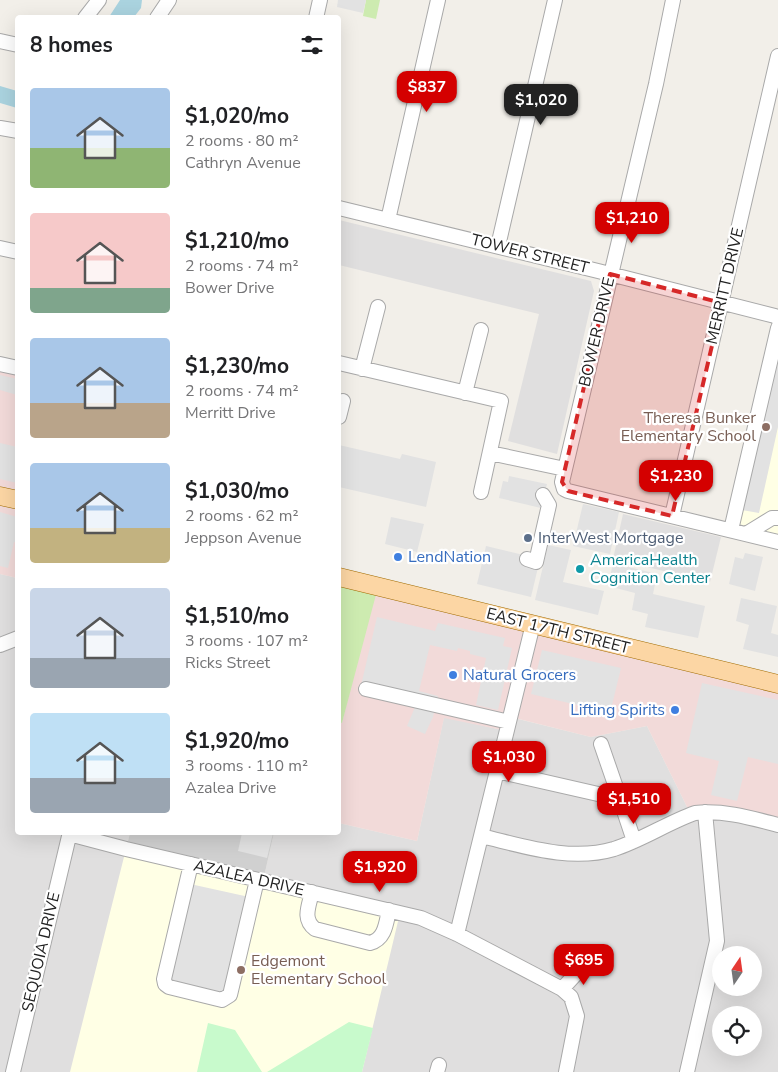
<!DOCTYPE html>
<html lang="en">
<head>
<meta charset="utf-8">
<style>
	:root { --surface:#fff; --page:#f2f2f2; --text:#202124; --muted:#757577; --accent:#d40000 }
	body { margin:0; font-family:"Nunito Sans",sans-serif; background:var(--page); color:var(--text); height:100vh; display:flex; flex-direction:column; font-size:19px; white-space:nowrap }
	* { box-sizing:border-box; margin:0 }
	p { font-size:16px; color:var(--muted) }
	.icon { flex:none; width:28px; height:28px; fill:none; stroke:currentColor; stroke-width:2; stroke-linecap:round; stroke-linejoin:round }
	.map { position:relative; flex:1; overflow:hidden }
	.side { position:absolute; left:15px; top:15px; width:326px; height:820px; display:flex; flex-direction:column; background:var(--surface); border-radius:5px; box-shadow:0 5px 20px #0002 }
	.side>* { flex:none }
	.needle { width:32px; rotate:13deg }
	.fabs { position:absolute; left:712px; top:946px; display:grid; gap:10px }
	.fabs a { display:grid; place-items:center; width:50px; height:50px; border-radius:50%; background:var(--surface); box-shadow:0 5px 20px #0002; font-size:25px }
	.price { position:absolute; translate:-50% -42px; padding:0 11px; border-radius:10px; background:var(--accent); color:#fff; font-size:16px; line-height:32px; filter:drop-shadow(0 1px 2px #0008) }
	.price::after { content:''; position:absolute; left:50%; top:30px; width:15px; height:11px; margin-left:-8px; background:inherit; clip-path:polygon(0 0,100% 0,50% 100%) }
	.price.current { background:#222; color:#fff }
	ul { padding:0; list-style:none }
	li { display:flex; align-items:center; gap:15px; height:125px; padding:0 15px }
	li span { display:grid; place-items:center; flex:none; width:140px; height:100px; border-radius:5px; color:#555 }
	li>.icon { margin-inline-start:auto }
	span .icon { width:60px; height:60px; fill:#fffc; stroke-width:1 }
	li b { font-size:21px }
	h2 { display:flex; justify-content:space-between; align-items:center; height:60px; padding:0 15px; font-size:21px }
	.map>svg:first-child { display:block }
	.residential { fill:#e0dfdf; fill-rule:evenodd }
	.commercial { fill:#f2dad9 }
	.education { fill:#ffffe5 }
	.religious { fill:#d0d0d0 }
	.grass { fill:#cdebb0 }
	.park { fill:#c8facc }
	.parking { fill:#e2e2e2 }
	.water { fill:#aad3df }
	.lines { fill:none; stroke-linecap:round; stroke-linejoin:round }
	.minor-casing { stroke:#a9a9a9; stroke-width:16 }
	.major-casing { stroke:#a06b00; stroke-width:19 }
	.minor { stroke:#fff; stroke-width:14 }
	.major { stroke:#fcd6a4; stroke-width:18 }
	.marked { fill:#d62828; fill-opacity:0.2; stroke:#d62828; stroke-width:4; stroke-dasharray:10 6; stroke-linejoin:round }
	.education-dot { fill:#8d6e63; stroke:#fff; stroke-width:2 }
	.service-dot { fill:#5c6f8a; stroke:#fff; stroke-width:2 }
	.shop-dot { fill:#3f7fe0; stroke:#fff; stroke-width:2 }
	.culture-dot { fill:#0f9aa8; stroke:#fff; stroke-width:2 }
	.labels { text-anchor:middle; dominant-baseline:central; stroke-width:4.5; stroke-linejoin:round; paint-order:stroke }
	.street-label { font-size:16px; fill:#222; stroke:#fff }
	.education-label { font-size:16px; fill:#785e54; stroke:#fff; text-anchor:end }
	.service-label { font-size:16px; fill:#4e5e75; stroke:#fff; text-anchor:start }
	.shop-label { font-size:16px; fill:#366cbe; stroke:#fff; text-anchor:start }
	.culture-label { font-size:16px; fill:#0d838f; stroke:#fff; text-anchor:start }
</style>
</head>
<body>
<div class="map">
<svg width="778" height="1072" viewBox="0 0 778 1072">
	<rect width="100%" height="100%" fill="#f2efe9"/>
	<path class="residential" d="M 339,220 L 591,281 L 594,291 L 557,454 L 508,441 L 539,314 L 339,265 Z
		M 623,514 L 721,537 L 710,582 L 613,559 Z
		M 0,574 L 17,578 L 18,832 L 130,833 L 126,849 L 263,881 L 274,833 L 339,832 L 339,823 L 417,841 L 444,717 L 507,731 L 510,717 L 591,737 L 647,726 L 691,815 L 778,825 L 778,1072 L 0,1072 ZM 721,955 L 754,955 L 754,988 L 721,988 ZM 721,1015 L 754,1015 L 754,1048 L 721,1048 Z"/>
	<path class="commercial" d="M 0,364 L 17,368 L 17,578 L 0,574 Z
		M 375,586 L 778,684 L 778,825 L 691,815 L 647,726 L 591,737 L 511,717 L 507,731 L 444,718 L 417,841 L 339,823 L 339,722 L 342,723 Z"/>
	<path class="education" d="M 778,324 L 778,542 L 731,530 Z
		M 126,849 L 400,913 L 362,1072 L 70,1072 Z"/>
	<path class="religious" d="M 130,833 L 274,833 L 263,881 L 126,849 Z"/>
	<path class="grass" d="M 366,0 L 380,0 L 376,19 L 363,16 Z
		M 339,577 L 378,587 L 342,723 L 339,722 Z"/>
	<path class="park" d="M 349,1022 L 373,1028 L 362,1072 L 267,1072 Z
		M 208,1023 L 235,1030 L 262,1072 L 197,1072 Z"/>
	<path class="parking" d="M 338,0 L 366,0 L 363,13 L 337,7 Z
		M 778,350 L 778,427 L 759,513 L 742,510 Z
		M 0,375 L 17,379 L 17,395 L 0,390 Z
		M 0,443 L 17,447 L 17,483 L 0,479 Z
		M 339,445 L 400,459 L 402,454 L 436,462 L 426,507 L 339,487 Z
		M 509,476 L 547,484 L 541,508 L 499,498 L 503,481 L 508,482 Z
		M 583,504 L 619,512 L 610,554 L 573,546 Z
		M 0,512 L 17,517 L 17,543 L 14,542 L 8,568 L 0,566 Z
		M 391,517 L 424,524 L 417,552 L 385,544 Z
		M 548,545 L 571,550 L 563,582 L 604,591 L 598,615 L 535,600 Z
		M 486,546 L 540,559 L 531,597 L 477,584 Z
		M 745,553 L 763,557 L 755,591 L 729,584 L 735,557 L 743,559 Z
		M 613,563 L 657,574 L 653,594 L 705,606 L 698,638 L 645,627 L 648,614 L 632,610 L 635,593 L 608,586 Z
		M 741,598 L 777,606 L 771,633 L 778,635 L 778,657 L 743,649 L 749,625 L 736,621 Z
		M 377,617 L 435,631 L 438,623 L 505,638 L 503,646 L 512,648 L 498,710 L 476,705 L 486,658 L 470,654 L 470,651 L 458,648 L 457,651 L 430,645 L 419,691 L 438,696 L 433,717 L 425,734 L 407,726 L 415,707 L 359,694 Z
		M 542,650 L 621,668 L 612,705 L 594,709 L 531,694 Z
		M 702,683 L 778,700 L 778,764 L 748,757 L 737,801 L 711,795 L 719,761 L 686,753 Z
		M 242,833 L 273,833 L 267,858 L 238,851 Z
		M 181,882 L 258,899 L 235,1000 L 230,1003 L 167,992 Z"/>
	<path class="water" d="M 120,0 L 142,0 L 141,8 L 134,17 L 109,17 Z
		M 0,86 L 17,91 L 17,108 L 0,103 Z"/>
	<g class="lines">
		<defs>
			<path id="minor" d="M 673,0 L 656,84 L 562,482 L 564,489 L 568,491 L 778,542
				M 85,18 L 99,0
				M 157,18 L 169,0
				M 316,18 L 320,0
				M 0,41 L 18,45
				M 0,128 L 18,131
				M 339,208 L 598,271 L 775,316 L 778,319
				M 388,220 L 438,0
				M 498,246 L 555,0
				M 0,248 L 18,252
				M 339,363 L 501,401 L 481,492
				M 0,364 L 18,368
				M 362,369 L 378,307
				M 465,393 L 481,330
				M 339,417 L 343,401
				M 490,453 L 565,469
				M 672,516 L 778,56
				M 731,530 L 778,328
				M 746,534 L 772,518 L 778,518
				M 527,559 L 536,562 L 549,505 L 543,495
				M 0,645 L 18,638
				M 366,689 L 509,722
				M 601,744 L 620,799
				M 497,771 L 620,799 L 634,841
				M 69,834 L 126,849 L 421,918 L 457,934 L 562,989 L 571,997 L 577,1016 L 566,1072
				M 481,836 C 524,846 570,862 614,849 C 642,840 667,823 695,813 C 724,810 751,818 778,825
				M 191,864 L 164,979 L 165,984 L 169,987 L 222,1000 L 230,995 L 257,880
				M 312,892 C 309,906 302,919 315,929 L 370,943 C 385,939 386,924 389,910
				M 457,934 L 533,624
				M 562,989 L 584,965
				M 13,1072 L 70,832
				M 437,1072 L 439,1065
				M 687,1072 L 717,941 L 705,812"/>
			<path id="major" d="M 0,496 L 18,500
				M 339,577 L 778,684"/>
		</defs>
		<use href="#minor" class="minor-casing"/>
		<use href="#major" class="major-casing"/>
		<use href="#minor" class="minor"/>
		<use href="#major" class="major"/>
	</g>
	<path class="marked" d="M 610,274 L 722,303 L 672,516 L 568,491 L 562,482 Z"/>
	<g class="education-dot">
		<circle cx="766" cy="427" r="5"/>
		<circle cx="241" cy="970" r="5"/>
	</g>
	<circle class="service-dot" cx="528" cy="538" r="5"/>
	<g class="shop-dot">
		<circle cx="398" cy="557" r="5"/>
		<circle cx="453" cy="675" r="5"/>
		<circle cx="675" cy="710" r="5"/>
	</g>
	<circle class="culture-dot" cx="580" cy="569" r="5"/>
	<g class="labels">
		<g class="street-label">
			<text transform="translate(530 254) rotate(14)">TOWER STREET</text>
			<text transform="translate(725 286) rotate(-77)">MERRITT DRIVE</text>
			<text transform="translate(597 332) rotate(-77)">BOWER DRIVE</text>
			<text transform="translate(558 631) rotate(14)">EAST 17TH STREET</text>
			<text transform="translate(249 878) rotate(13)">AZALEA DRIVE</text>
			<text transform="translate(41 952) rotate(-77)">SEQUOIA DRIVE</text>
		</g>
		<g class="education-label">
			<text x="756" y="418">Theresa Bunker<tspan x="756" dy="18">Elementary School</tspan></text>
			<text x="251" y="961" text-anchor="start">Edgemont<tspan x="251" dy="18">Elementary School</tspan></text>
		</g>
		<g class="service-label">
			<text x="538" y="538">InterWest Mortgage</text>
		</g>
		<g class="shop-label">
			<text x="408" y="557">LendNation</text>
			<text x="463" y="675">Natural Grocers</text>
			<text x="665" y="710" text-anchor="end">Lifting Spirits</text>
		</g>
		<g class="culture-label">
			<text x="590" y="560">AmericaHealth<tspan x="590" dy="18">Cognition Center</tspan></text>
		</g>
	</g>
</svg>
<div class="fabs">
<a><svg class="needle" viewBox="-14 -14 28 28"><path d="M0-13l5 13h-10z" fill="#e53935"/><path d="M0 13l5-13h-10z" fill="#757577"/></svg></a>
<a><svg class="icon" aria-label="locate" viewBox="0 0 24 24"><circle cx="12" cy="12" r="6"/><path d="M12 2v4M12 18v4M2 12h4M18 12h4"/></svg></a>
</div>
<b class="price" style="left:427px;top:113px">$837</b>
<b class="price current" style="left:541px;top:126px">$1,020</b>
<b class="price" style="left:632px;top:244px">$1,210</b>
<b class="price" style="left:676px;top:502px">$1,230</b>
<b class="price" style="left:509px;top:783px">$1,030</b>
<b class="price" style="left:634px;top:825px">$1,510</b>
<b class="price" style="left:380px;top:893px">$1,920</b>
<b class="price" style="left:584px;top:986px">$695</b>
<section class="side">
<h2>8 homes<svg class="icon" aria-label="filters" viewBox="0 0 24 24"><path d="M4 7h16M4 17h16"/><circle cx="9" cy="7" r="2"/><circle cx="15" cy="17" r="2"/></svg></h2>
<ul>
<li><span style="background:linear-gradient(#a9c7e8 60%,#8fb573 0)"><svg class="icon" aria-label="home" viewBox="0 0 24 24"><path d="M3 11l9-7 9 7M6 9v11h12V9"/></svg></span><div><b>$1,020/mo</b><p>2 rooms · 80 m²</p><p>Cathryn Avenue</p></div></li>
<li><span style="background:linear-gradient(#f6c9c9 75%,#7fa58c 0)"><svg class="icon" aria-label="home" viewBox="0 0 24 24"><path d="M3 11l9-7 9 7M6 9v11h12V9"/></svg></span><div><b>$1,210/mo</b><p>2 rooms · 74 m²</p><p>Bower Drive</p></div></li>
<li><span style="background:linear-gradient(#a9c7e8 65%,#b9a48a 0)"><svg class="icon" aria-label="home" viewBox="0 0 24 24"><path d="M3 11l9-7 9 7M6 9v11h12V9"/></svg></span><div><b>$1,230/mo</b><p>2 rooms · 74 m²</p><p>Merritt Drive</p></div></li>
<li><span style="background:linear-gradient(#a9c7e8 65%,#c2b280 0)"><svg class="icon" aria-label="home" viewBox="0 0 24 24"><path d="M3 11l9-7 9 7M6 9v11h12V9"/></svg></span><div><b>$1,030/mo</b><p>2 rooms · 62 m²</p><p>Jeppson Avenue</p></div></li>
<li><span style="background:linear-gradient(#c9d6e8 70%,#9aa5b1 0)"><svg class="icon" aria-label="home" viewBox="0 0 24 24"><path d="M3 11l9-7 9 7M6 9v11h12V9"/></svg></span><div><b>$1,510/mo</b><p>3 rooms · 107 m²</p><p>Ricks Street</p></div></li>
<li><span style="background:linear-gradient(#bfe0f5 65%,#9aa5b1 0)"><svg class="icon" aria-label="home" viewBox="0 0 24 24"><path d="M3 11l9-7 9 7M6 9v11h12V9"/></svg></span><div><b>$1,920/mo</b><p>3 rooms · 110 m²</p><p>Azalea Drive</p></div></li>
</ul>
</section>
</div>
</body>
</html>
